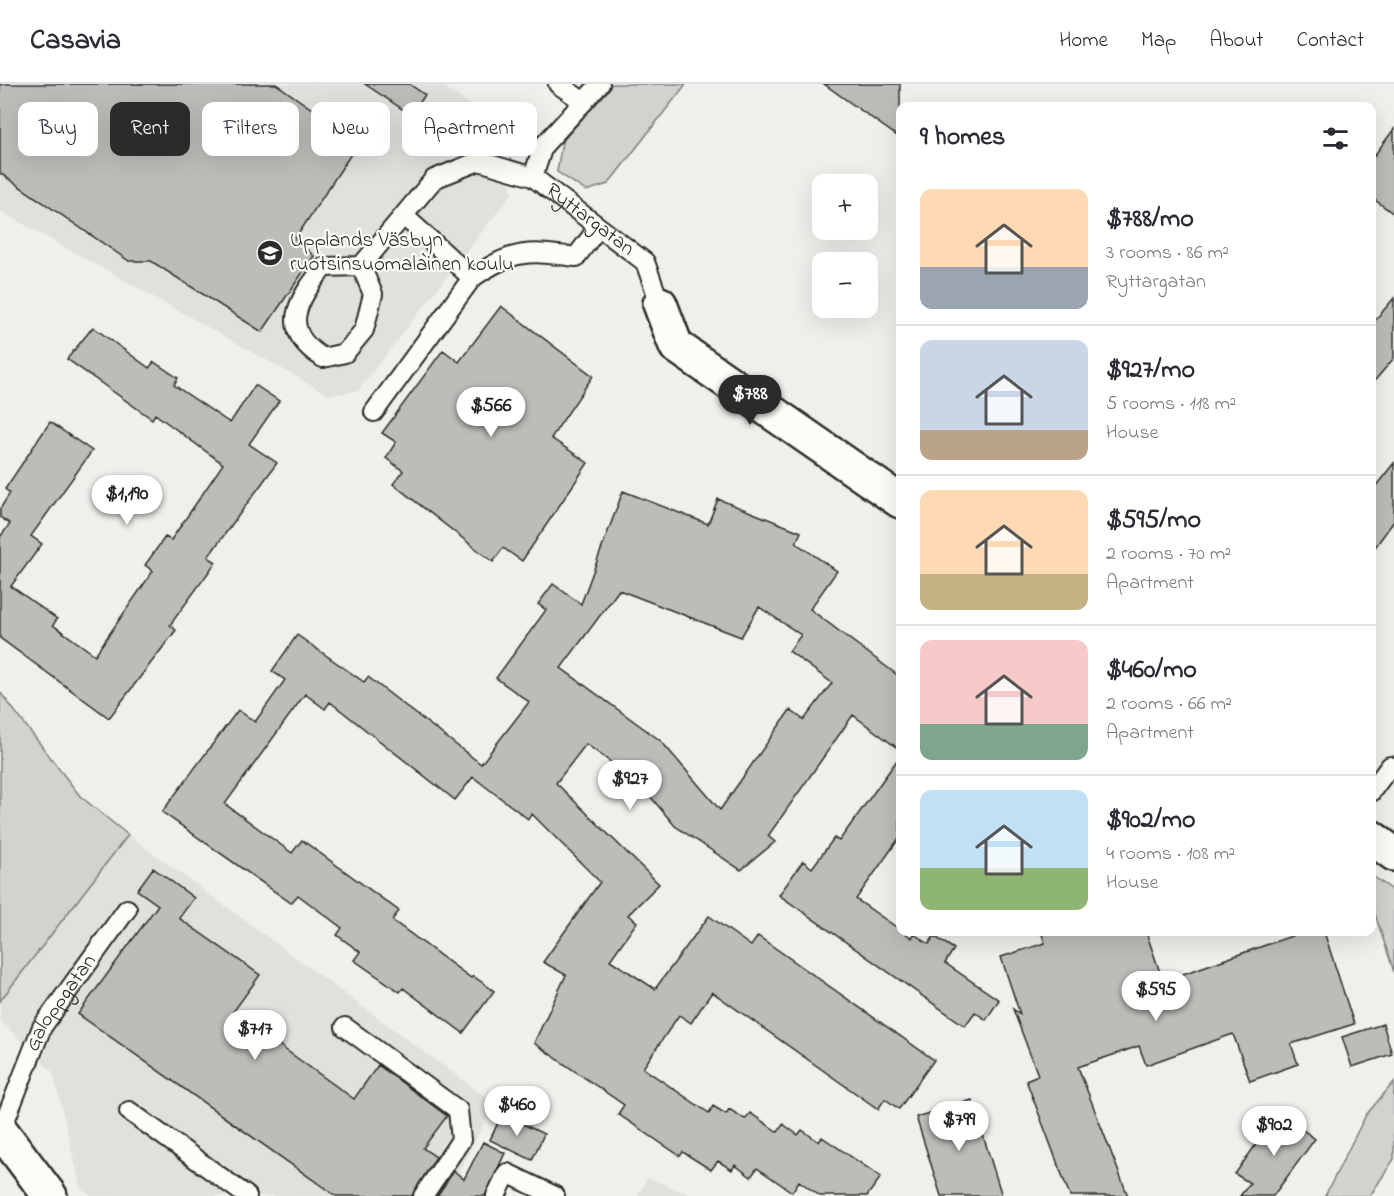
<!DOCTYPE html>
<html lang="en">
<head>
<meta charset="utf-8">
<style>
	:root { --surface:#fff; --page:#f2f2f3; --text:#2b2b33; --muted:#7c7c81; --line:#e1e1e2; --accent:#2b2b2b }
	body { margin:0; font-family:"Indie Flower",sans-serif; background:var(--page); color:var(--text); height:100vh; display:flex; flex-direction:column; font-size:22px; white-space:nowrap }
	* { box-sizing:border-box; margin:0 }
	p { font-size:20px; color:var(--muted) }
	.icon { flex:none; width:33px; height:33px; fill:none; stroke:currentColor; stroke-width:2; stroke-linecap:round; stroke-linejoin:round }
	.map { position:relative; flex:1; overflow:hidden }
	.drawer { position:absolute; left:896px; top:18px; width:480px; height:834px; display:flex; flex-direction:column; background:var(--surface); border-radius:12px; box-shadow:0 6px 24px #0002 }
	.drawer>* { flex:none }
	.hud { position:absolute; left:18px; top:18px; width:570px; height:54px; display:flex; gap:12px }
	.controls { position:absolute; left:812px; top:90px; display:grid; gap:12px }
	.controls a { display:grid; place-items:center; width:66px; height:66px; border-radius:12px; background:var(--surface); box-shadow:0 6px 24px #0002; font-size:30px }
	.price { position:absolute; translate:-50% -51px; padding:0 14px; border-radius:21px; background:#fff; color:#222; font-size:20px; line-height:39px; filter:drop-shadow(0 2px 3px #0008) }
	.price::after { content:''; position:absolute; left:50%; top:36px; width:18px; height:14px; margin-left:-9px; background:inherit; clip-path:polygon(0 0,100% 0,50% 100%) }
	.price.current { background:var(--accent); color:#fff }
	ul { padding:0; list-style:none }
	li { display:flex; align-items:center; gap:18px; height:150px; padding:0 24px }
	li+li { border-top:2px solid var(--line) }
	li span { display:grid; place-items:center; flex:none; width:168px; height:120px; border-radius:12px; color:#555 }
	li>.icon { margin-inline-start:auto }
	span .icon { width:72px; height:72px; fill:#fffc; stroke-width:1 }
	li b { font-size:26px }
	h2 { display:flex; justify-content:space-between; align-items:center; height:72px; padding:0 24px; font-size:26px }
	.chip { padding:0 21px; border-radius:12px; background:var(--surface); box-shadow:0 6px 24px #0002; font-size:21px; line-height:54px }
	.chip.current { background:var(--accent); color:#fff }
	header { display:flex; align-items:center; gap:36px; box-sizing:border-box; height:84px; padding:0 30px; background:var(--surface); border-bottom:2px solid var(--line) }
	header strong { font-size:28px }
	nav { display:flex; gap:33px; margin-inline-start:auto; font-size:21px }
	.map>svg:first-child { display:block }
	.built { fill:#e1e0dc }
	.green { fill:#d3d2cf; stroke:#7f7e7d; stroke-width:1.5 }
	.building { fill:#bdbcb8; stroke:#2b2b2b; stroke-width:1.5; fill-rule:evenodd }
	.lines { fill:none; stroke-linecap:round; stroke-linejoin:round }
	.service-casing { stroke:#2b2b2b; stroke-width:22 }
	.minor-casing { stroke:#2b2b2b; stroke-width:38 }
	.service { stroke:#fdfcf7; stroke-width:18 }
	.minor { stroke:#fdfcf7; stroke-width:33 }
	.labels { text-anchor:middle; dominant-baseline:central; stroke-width:4.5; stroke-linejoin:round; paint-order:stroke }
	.street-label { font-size:21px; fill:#2b2b2b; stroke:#fdfcf7 }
	.poi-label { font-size:21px; fill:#2b2b2b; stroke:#fdfcf7; text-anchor:start }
</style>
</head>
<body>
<header>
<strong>Casavia</strong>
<nav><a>Home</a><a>Map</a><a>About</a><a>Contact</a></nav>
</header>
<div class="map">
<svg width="1394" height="1112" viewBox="0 0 1394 1112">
	<rect width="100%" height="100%" fill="#f0efeb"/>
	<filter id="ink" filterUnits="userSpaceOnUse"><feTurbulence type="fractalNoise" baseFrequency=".0167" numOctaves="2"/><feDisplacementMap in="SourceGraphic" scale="12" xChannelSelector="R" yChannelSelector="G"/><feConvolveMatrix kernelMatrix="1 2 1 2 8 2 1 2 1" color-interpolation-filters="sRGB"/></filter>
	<g filter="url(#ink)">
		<path class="built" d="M 0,0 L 440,0 L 476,25 L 513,108 L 358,307 L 329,311 L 0,127 Z
			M 128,751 L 494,1019 L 447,1112 L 91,1112 L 81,1105 L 53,988 L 0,936 L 0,917 Z
			M 647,1094 L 694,1112 L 638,1112 Z"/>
		<path class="green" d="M 612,0 L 686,0 L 608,100 L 586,107 L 557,88 L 562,58 Z
			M 0,608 L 80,712 L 128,751 L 0,917 Z
			M 1371,791 L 1394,807 L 1394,888 L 1371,818 Z
			M 1394,998 L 1394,1075 L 1370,1112 L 1325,1112 L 1366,1031 Z"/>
		<path class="building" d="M 0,0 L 276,0 L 359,58 L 295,155 L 314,172 L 262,248 L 151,177 L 129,177 L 0,89 Z
			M 365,0 L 409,0 L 425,11 L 411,31 Z
			M 824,0 L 900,0 L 900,54 Z
			M 1394,45 L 1394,130 L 1371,113 L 1371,76 Z
			M 1394,214 L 1394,274 L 1371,301 L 1371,241 Z
			M 501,222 L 593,292 L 551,354 L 588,379 L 522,477 L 503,464 L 493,478 L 393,400 L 403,387 L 386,374 L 396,358 L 382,349 L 443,266 L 459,278 Z
			M 93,243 L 149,284 L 154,278 L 178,294 L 174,301 L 230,339 L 255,301 L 279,317 L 249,360 L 277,379 L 208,473 L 216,478 L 170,541 L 176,546 L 109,634 L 0,554 L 0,453 L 10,440 L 0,433 L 0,425 L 10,409 L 5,405 L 50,338 L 92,367 L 31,452 L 42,460 L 11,502 L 57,535 L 53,541 L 95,571 L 153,487 L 145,481 L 165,453 L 171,456 L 223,380 L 155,330 L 152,335 L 67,275 Z
			M 1394,379 L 1394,437 L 1371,469 L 1371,408 Z
			M 623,407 L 708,440 L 718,415 L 801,448 L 796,459 L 837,487 L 810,525 L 900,593 L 900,666 L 853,631 L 768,752 L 775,758 L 741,786 L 675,742 L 639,699 L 586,660 L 556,699 L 659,800 L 628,831 L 637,838 L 610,876 L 655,905 L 709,832 L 751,862 L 758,852 L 934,976 L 899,1025 L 885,1015 L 878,1025 L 712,908 L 691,939 L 679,931 L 643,984 L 709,1029 L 713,1022 L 726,1030 L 729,1025 L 745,1035 L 750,1029 L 778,1048 L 783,1040 L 798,1051 L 802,1046 L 819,1058 L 822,1053 L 881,1093 L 867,1112 L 820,1112 L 799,1097 L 792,1108 L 757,1084 L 751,1093 L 735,1081 L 732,1086 L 718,1077 L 711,1086 L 683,1068 L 680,1072 L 618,1030 L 624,1021 L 534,959 L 566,891 L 543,878 L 600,798 L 532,730 L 528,735 L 473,693 L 455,716 L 330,618 L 325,625 L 305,610 L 225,720 L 292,769 L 302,756 L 399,827 L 392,836 L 471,894 L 473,892 L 494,907 L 463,949 L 403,904 L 400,908 L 354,876 L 360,868 L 337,851 L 342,844 L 298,811 L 291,819 L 162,728 L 238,626 L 255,638 L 285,596 L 272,587 L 297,551 L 364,598 L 368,593 L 481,680 L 529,618 L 496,594 L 546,526 L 538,520 L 553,500 L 581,520 ZM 619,506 L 741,553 L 759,523 L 801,551 L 789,567 L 832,599 L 804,636 L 790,626 L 720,726 L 661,657 L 561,584 Z
			M 900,672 L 900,753 L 856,815 L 912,854 L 914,850 L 929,860 L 934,852 L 954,865 L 945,879 L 999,916 L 986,936 L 975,928 L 965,942 L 779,811 L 803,777 L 812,784 L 834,754 L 839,757 Z
			M 153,784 L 194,814 L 179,834 L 260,891 L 233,928 L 354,1015 L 378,981 L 447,1032 L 423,1064 L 436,1073 L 412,1112 L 336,1112 L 78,930 L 158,821 L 137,806 Z
			M 1041,848 L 1146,848 L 1163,897 L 1303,848 L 1324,848 L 1354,940 L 1291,960 L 1298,980 L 1250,997 L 1233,950 L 1146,981 L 1139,962 L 1078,983 L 1128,1112 L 1070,1112 L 1026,996 L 1038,991 L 1013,925 L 1020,930 L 1001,873 L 1045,859 Z
			M 1383,940 L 1392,970 L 1352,983 L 1342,953 Z
			M 972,1016 L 1002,1112 L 941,1112 L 916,1033 Z
			M 1279,1028 L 1315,1055 L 1273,1112 L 1240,1112 L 1250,1099 L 1235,1090 Z
			M 502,1030 L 544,1050 L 532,1076 L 490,1056 Z
			M 483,1058 L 505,1069 L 485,1112 L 437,1112 L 454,1087 L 464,1095 Z"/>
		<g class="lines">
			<defs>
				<g id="service">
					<path d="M 558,0 L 584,18"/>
					<path id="s1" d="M 600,0 L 543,62 L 533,93 L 645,178 L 660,220"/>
					<path d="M 404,132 L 472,194"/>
					<path d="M 361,182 L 373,210 L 364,246 L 345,269 L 323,274 C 278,246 297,217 324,183 L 361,182 L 434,95 L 479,77 L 533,93"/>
					<path d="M 374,328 L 472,194 C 513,165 529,167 576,173 L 598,144"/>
					<path d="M 1371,708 L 1390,682"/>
					<path d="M 345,943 L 458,1026 L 461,1056 L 423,1112"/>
					<path d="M 129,1027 L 247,1112"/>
					<path id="s2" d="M 1,1047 L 42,943 L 127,825"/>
					<path d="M 496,1112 L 507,1089 L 555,1112"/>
				</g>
				<path id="minor" d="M 660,220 L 676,262 L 900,417
					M 1371,753 L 1394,770
					M 1,1047 L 50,1112"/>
			</defs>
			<use href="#service" class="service-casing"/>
			<use href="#minor" class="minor-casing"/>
			<use href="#service" class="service"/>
			<use href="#minor" class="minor"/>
		</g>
	</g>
	<defs>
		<symbol id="school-disc" viewBox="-11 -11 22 22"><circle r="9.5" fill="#2b2b2b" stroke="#fdfcf7"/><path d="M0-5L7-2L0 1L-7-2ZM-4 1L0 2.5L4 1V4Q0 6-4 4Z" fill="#fff"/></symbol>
	</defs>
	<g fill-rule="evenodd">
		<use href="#school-disc" x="255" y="154" width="30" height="30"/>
	</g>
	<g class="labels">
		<g class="street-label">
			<text stroke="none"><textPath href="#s1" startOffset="188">Ryttargatan</textPath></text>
			<text stroke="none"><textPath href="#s2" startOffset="142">Galoppgatan</textPath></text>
		</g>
		<g class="poi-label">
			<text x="290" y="157">Upplands Väsbyn<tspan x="290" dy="24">ruotsinsuomalainen koulu</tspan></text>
		</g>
	</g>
</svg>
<div class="controls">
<a>+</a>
<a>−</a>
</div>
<b class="price current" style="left:750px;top:342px">$788</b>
<b class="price" style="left:491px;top:354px">$566</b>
<b class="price" style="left:127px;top:442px">$1,190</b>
<b class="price" style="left:630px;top:727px">$927</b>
<b class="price" style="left:1156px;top:938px">$595</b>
<b class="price" style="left:255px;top:977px">$717</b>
<b class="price" style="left:517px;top:1053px">$460</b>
<b class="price" style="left:959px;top:1068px">$799</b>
<b class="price" style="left:1274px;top:1073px">$902</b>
<div class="hud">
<a class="chip">Buy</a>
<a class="chip current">Rent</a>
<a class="chip">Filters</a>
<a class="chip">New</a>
<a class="chip">Apartment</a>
</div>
<section class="drawer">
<h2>9 homes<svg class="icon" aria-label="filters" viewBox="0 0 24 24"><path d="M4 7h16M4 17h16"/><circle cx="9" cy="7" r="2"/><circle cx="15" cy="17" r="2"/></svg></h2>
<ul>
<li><span style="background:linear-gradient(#ffd9b3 65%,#9aa5b1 0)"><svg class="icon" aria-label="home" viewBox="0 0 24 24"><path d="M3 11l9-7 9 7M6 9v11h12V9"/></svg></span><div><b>$788/mo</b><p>3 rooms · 86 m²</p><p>Ryttargatan</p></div></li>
<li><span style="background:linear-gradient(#c9d6e8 75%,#b9a48a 0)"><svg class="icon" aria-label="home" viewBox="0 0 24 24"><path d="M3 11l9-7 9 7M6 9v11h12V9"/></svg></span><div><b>$927/mo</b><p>5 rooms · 118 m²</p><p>House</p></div></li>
<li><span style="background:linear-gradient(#ffd9b3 70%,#c2b280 0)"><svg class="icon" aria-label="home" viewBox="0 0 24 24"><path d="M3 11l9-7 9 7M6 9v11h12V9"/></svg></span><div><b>$595/mo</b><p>2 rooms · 70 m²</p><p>Apartment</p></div></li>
<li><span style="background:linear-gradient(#f6c9c9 70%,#7fa58c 0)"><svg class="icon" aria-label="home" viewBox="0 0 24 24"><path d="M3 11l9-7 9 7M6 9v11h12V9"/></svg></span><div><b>$460/mo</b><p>2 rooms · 66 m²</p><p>Apartment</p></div></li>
<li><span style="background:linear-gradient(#bfe0f5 65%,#8fb573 0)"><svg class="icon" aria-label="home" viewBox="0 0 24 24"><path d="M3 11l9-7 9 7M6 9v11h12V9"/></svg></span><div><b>$902/mo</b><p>4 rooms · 108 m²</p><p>House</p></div></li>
</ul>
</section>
</div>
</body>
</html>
